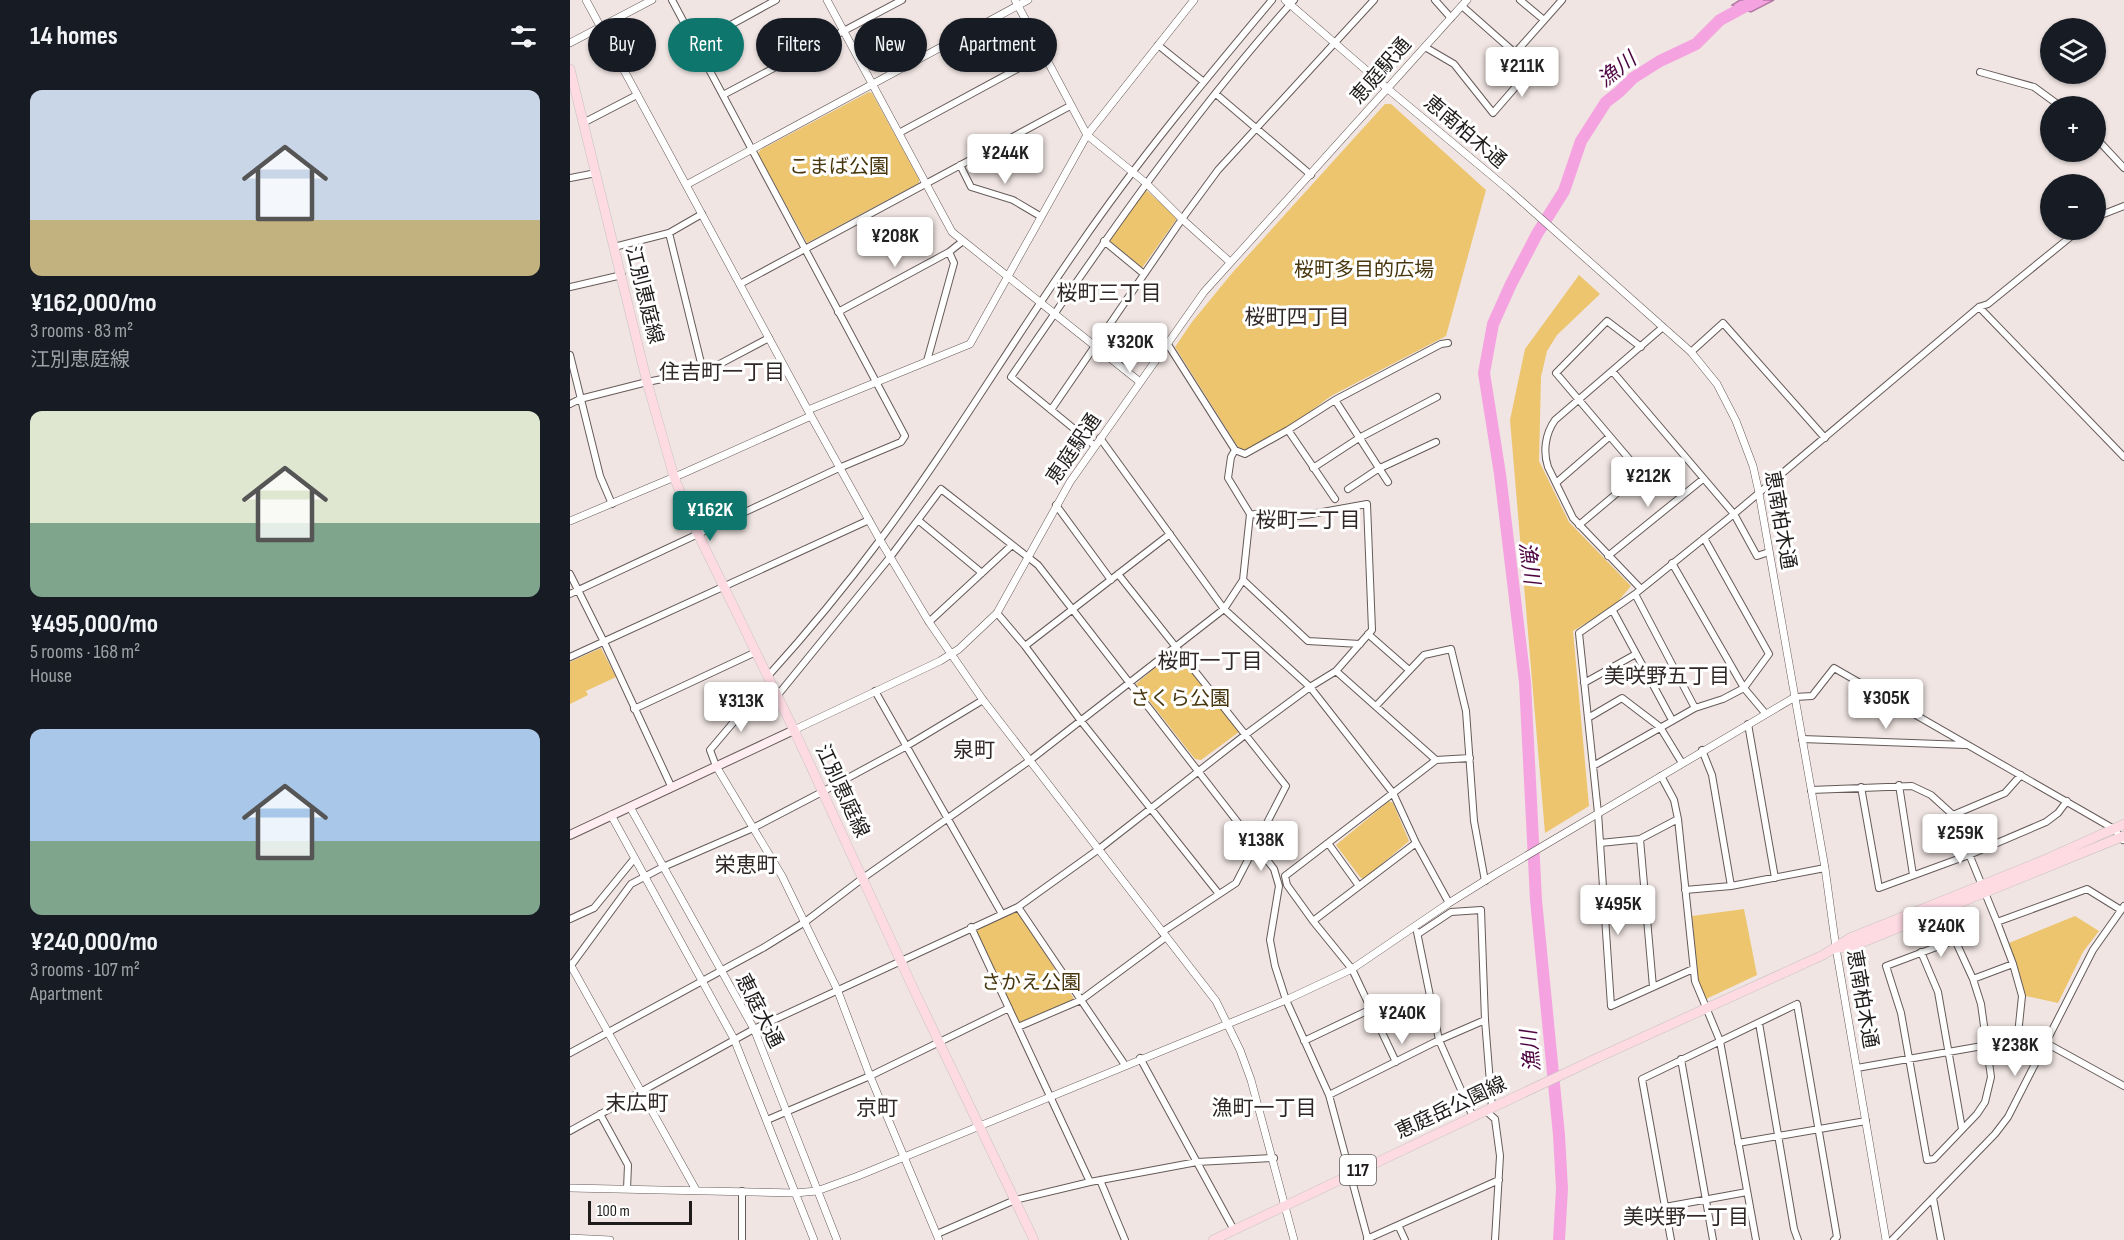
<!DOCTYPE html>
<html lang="en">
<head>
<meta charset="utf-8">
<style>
	:root { --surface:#171b24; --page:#242831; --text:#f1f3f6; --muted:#9ea1a6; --accent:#0f766e }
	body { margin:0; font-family:"Sofia Sans Condensed","Noto Sans JP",sans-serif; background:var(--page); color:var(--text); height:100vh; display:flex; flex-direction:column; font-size:22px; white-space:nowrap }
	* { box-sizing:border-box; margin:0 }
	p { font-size:20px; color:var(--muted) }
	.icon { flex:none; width:33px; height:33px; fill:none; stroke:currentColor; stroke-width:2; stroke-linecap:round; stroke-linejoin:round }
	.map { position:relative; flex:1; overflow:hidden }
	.drawer { display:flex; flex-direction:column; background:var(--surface); width:570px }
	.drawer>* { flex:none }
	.banner { position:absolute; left:18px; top:18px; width:570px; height:54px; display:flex; gap:12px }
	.controls { position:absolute; left:1470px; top:18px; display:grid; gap:12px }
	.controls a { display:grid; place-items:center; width:66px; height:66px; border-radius:50%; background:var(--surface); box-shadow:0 2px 4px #0004; font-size:30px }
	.scale { position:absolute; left:18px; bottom:15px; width:104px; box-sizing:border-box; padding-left:6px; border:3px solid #1f1b1a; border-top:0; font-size:16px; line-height:21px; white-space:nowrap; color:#1f1b1a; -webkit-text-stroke:4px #fff; paint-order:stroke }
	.price { position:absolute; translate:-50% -51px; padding:0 14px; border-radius:6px; background:#fff; color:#222; font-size:20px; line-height:39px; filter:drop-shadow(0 2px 3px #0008) }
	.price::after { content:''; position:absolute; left:50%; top:36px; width:18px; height:14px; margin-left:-9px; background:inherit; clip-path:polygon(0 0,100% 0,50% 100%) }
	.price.current { background:var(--accent); color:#fff }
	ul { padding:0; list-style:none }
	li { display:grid; align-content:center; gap:12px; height:318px; padding:0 30px }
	li span { display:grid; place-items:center; height:186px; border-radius:12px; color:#555 }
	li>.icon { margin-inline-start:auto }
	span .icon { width:108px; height:108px; fill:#fffc; stroke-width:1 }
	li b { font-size:26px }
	h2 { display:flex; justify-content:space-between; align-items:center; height:72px; padding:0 30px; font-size:26px }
	.tag { padding:0 21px; border-radius:27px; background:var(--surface); box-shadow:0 2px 4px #0004; font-size:21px; line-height:54px }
	.tag.current { background:var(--accent); color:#fff }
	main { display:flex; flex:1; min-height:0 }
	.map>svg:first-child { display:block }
	.green { fill:#ecc56e }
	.water { fill:#f4a3e0; stroke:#b47aa5; stroke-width:1.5 }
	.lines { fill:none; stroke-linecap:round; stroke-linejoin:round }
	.river { stroke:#f4a3e0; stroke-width:12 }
	.minor-casing { stroke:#655b59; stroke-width:8 }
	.tertiary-casing { stroke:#655b59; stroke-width:8 }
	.secondary-casing { stroke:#655b59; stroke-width:10 }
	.primary-casing { stroke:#c5c4c3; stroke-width:10 }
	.minor { stroke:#fff; stroke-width:6 }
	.tertiary { stroke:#fff; stroke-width:7 }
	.secondary { stroke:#ffedf1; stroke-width:8 }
	.primary { stroke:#fedae3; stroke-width:9 }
	.labels { text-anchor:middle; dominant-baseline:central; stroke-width:6; stroke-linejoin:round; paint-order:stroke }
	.shield { fill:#fff; stroke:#625f5f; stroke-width:1.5 }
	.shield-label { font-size:18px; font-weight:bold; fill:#1f1b1a }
	.street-label { font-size:20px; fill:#1f1b1a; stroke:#fff }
	.park-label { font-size:20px; fill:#48370e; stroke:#fff }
	.water-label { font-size:21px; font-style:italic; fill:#4e0643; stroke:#fff }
	.neighbourhood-label { font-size:21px; fill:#302826; stroke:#fff }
</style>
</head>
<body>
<main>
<section class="drawer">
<h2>14 homes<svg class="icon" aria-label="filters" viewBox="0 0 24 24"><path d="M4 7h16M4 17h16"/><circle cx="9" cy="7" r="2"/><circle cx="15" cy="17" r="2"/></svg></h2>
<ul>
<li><span style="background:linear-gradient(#c9d6e8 70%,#c2b280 0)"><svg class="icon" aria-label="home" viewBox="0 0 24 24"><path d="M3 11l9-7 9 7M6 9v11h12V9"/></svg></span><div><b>¥162,000/mo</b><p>3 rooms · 83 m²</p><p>江別恵庭線</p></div></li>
<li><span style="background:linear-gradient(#dfe7d0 60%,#7fa58c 0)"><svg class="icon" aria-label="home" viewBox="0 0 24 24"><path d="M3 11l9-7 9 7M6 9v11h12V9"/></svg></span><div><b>¥495,000/mo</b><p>5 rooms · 168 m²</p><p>House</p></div></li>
<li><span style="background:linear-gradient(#a9c7e8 60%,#7fa58c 0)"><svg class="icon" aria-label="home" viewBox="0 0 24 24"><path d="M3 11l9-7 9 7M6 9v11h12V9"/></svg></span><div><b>¥240,000/mo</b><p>3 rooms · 107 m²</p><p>Apartment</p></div></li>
</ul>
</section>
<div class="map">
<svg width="1554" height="1240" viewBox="0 0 1554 1240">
	<rect width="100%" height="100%" fill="#f0e5e2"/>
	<path class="green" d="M 299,92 L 302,93 L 349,179 L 349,183 L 237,243 L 188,154 L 190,150 Z
		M 815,104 L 821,104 L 916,190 L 876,336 L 761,396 L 718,428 L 675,450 L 668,447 L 605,347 L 622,322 L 663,272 Z
		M 575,189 L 606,217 L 606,220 L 572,268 L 539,240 Z
		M 1009,275 L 1030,294 L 987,335 L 977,351 L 971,377 L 969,461 L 999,522 L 1061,586 L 1044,606 L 1003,631 L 1019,806 L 975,833 L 940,420 L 955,349 Z
		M 31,648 L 46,677 L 16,691 L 18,695 L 0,704 L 0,662 Z
		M 606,650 L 669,732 L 631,760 L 625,759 L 566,684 Z
		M 819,801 L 823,803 L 839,841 L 794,879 L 790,877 L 766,845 Z
		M 1174,909 L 1187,975 L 1136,999 L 1129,989 L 1122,916 Z
		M 448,911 L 504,999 L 449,1023 L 406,933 L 408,929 Z
		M 1505,916 L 1529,931 L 1513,952 L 1488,1003 L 1456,996 L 1439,943 Z"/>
	<path class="water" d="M 1170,0 L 1204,0 L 1181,12 L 1162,5 Z"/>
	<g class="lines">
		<path class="river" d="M 989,1240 L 992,1189 L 989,1135 L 966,900 L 955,682 L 930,474 L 914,373 L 923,324 L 941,284 L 967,234 L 994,191 L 1011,141 L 1036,102 L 1049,92 L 1063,78 L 1090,61 L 1126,44 L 1150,20 L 1187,0"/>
		<defs>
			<path id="minor" d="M 865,0 L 881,18
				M 950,0 L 974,20
				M 126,44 L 206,0
				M 588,45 L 634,82
				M 855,47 L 884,64 L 923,113 L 962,68 L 892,6
				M 946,52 L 992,0
				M 1410,72 L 1464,87 L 1490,106
				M 646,94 L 741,175
				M 153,95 L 332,0
				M 13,123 L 67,95
				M 329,133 L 473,55
				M 1526,138 L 1554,168
				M 390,165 L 401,187 L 443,200 L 470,216
				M 0,178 L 26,173
				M 1526,217 L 1554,206
				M 99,233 L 133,371
				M 534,241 L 574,274
				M 44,247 L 99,233 L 132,214
				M 170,284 L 500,106
				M 0,287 L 52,275
				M 1409,307 L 1554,457
				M 268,312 L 379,252 L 393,241
				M 597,343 L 665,450 L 675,454 L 718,430 L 765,400 L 871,344 L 878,343
				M 1121,352 L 1153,323 L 1255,438
				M 0,355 L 30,476 L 42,504
				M 357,361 L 384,263 L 379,252
				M 1043,372 L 1164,514 L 1187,556 L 1199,552
				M 765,400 L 818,482
				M 0,404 L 10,399 L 77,382 L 133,371 L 146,366 L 199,338
				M 481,410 L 612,219 L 648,170 L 804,0
				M 718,430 L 765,499
				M 530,438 L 654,609 L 740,687 L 823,793 L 846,843 L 879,903
				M 525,446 L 441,377 C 530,247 619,117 724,0
				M 743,468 L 789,438 L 867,397
				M 986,483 L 1039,437
				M 778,489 L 808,469 L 866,442
				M 486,505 L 541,580
				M 348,520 L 412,573
				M 1009,525 L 1071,473 L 986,373 L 1037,321 L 1071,347
				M 1038,556 L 1133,479
				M 1102,563 L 1174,688 L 1195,713
				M 0,574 L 34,642 L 101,786
				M 548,574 L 716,786 L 666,883 L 592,932
				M 673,580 L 738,641 L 790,644
				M 1071,589 L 1003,518 L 978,467 C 973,452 975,434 985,420 L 1093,327
				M 0,594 L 269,468 L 331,442 L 335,436 L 102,0
				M 1065,594 L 1125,708
				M 1043,611 L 1102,720
				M 427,613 L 455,646 L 511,721 L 649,894
				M 359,622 L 442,545
				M 798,634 L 839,670
				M 455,646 L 600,534
				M 0,657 L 299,520
				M 766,671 L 866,760
				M 198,676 C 237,633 275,587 310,540 C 381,445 441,343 509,246 C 568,160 635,80 702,0
				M 1014,683 L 1066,654
				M 305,691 L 432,914
				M 207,696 L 321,556 L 371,489 L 468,565 L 704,869 L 709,886 L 700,940 L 705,966 L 716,1000 L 759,1095 L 798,1240
				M 1225,697 L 1242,696 L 1264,668 L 1544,829 L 1553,840
				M 806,706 L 854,655 L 881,649 L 896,711 L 904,821 L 915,881
				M 64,709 L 186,652
				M 1018,718 L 1052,698 L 1090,727 L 1112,763
				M 1178,724 L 1205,878
				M 1232,739 L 1396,745
				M 1132,750 L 1142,775 L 1161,886
				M 146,766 L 140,750 L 184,698
				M 1023,766 L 1125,708 L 1153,699 L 1174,688 L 1199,654 L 1134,538
				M 1091,776 L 1104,800 L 1108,819 L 1125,981 L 1150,1041 L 1186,1240
				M 1329,785 L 1343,875
				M 1291,787 L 1309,888 L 1399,855 L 1476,822 L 1488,813 L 1497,801
				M 1241,790 L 1342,786 L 1361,795 L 1383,815 L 1427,922 L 1443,964 L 1452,996 L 1447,1044
				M 1383,815 L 1435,793 L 1451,775
				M 758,843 L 789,886
				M 1030,843 L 1070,839
				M 1115,890 L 1161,886 L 1255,868
				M 448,907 L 555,1065
				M 0,919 L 24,908 L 64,859
				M 743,921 L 846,843
				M 1427,922 L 1517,889 L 1551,910
				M 401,927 L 520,1182
				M 847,932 L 869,1040 L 903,1117
				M 848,934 L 881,912 L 911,910 L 915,1020 L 922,1108
				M 1385,940 L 1403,979 L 1411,1004 L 1421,1077 L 1415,1102 L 1407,1114 L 1364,1159 L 1357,1160 L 1331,1013 L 1316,966 Z
				M 1351,952 L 1368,992 L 1392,1129
				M 0,967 L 61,884 L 93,867 L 183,828 L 252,792 L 335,747 L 413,700
				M 1123,969 L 1041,1006 L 1028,813 L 1009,633 L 1065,594 L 1164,514 L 1409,307 L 1418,304 L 1509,230
				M 1403,979 L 1443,964
				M 1083,987 L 1070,839 L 1108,819
				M 1189,1023 L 1224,1229 L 1228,1240
				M 448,1027 L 511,1000 L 596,937
				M 734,1041 L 801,1009
				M 1476,1043 L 1554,1086
				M 0,1053 L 193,948 L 235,922 L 293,878 L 459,761 L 654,609 L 673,580 L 680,514 L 658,478 L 661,457 L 665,450
				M 570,1058 L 664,1230
				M 1111,1059 L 1143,1240
				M 826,1062 L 782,969 L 743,921 L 717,885 L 715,876 L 866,760 L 900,758
				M 1287,1068 L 1418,1045 L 1447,1044 L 1471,1053
				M 759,1095 L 869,1040 L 915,1020
				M 916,1111 L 925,1119 L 930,1156 L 925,1240
				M 30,1114 L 58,1165 L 57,1189
				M 197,1120 L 300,1076 L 439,1008
				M 0,1131 L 184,1029 L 448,907 L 529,849 L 675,735 L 740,687 L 766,671 L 802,630 L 797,504 L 730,516 L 680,514
				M 1168,1143 L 1296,1121
				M 530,1180 L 555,1240
				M 1363,1198 L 1371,1240
				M 1095,1207 L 1177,1192
				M 829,1227 L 835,1240
				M 367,1234 L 445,1200 L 520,1182 L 627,1162 L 704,1158
				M 797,1239 L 929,1180
				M 172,1240 L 172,1191
				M 1101,1240 L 1072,1079 L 1227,1004 L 1267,1237 L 1264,1240
				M 1322,1240 L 1425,1134 L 1438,1117 L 1523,950 L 1554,906"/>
			<path id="tertiary" d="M 16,0 L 241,416 L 310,540 L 359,622 L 413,700 L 646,1001 L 670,1050 L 681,1080 L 724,1240
				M 257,0 L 382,232 L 570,382
				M 445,0 L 517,135 L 576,183 L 612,219 L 660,262
				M 715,0 L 818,89 L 939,190 L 1121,352 L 1147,384 L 1166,421 L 1183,466 L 1189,493 L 1255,868 L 1266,948 L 1316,1240
				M 0,43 L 82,0
				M 116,185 L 458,0
				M 238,410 L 400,344 L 517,135 L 624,0
				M 0,521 L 114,473 L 241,416
				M 224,730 L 370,661 L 389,649 L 427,613 L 500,482 L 634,292 L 897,0
				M 146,766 L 212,876 L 267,989 L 300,1076 L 369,1240
				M 60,807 L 184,1029 L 267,1240
				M 41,815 L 164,1039 L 244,1240
				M 0,964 L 126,1190
				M 0,1188 L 225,1193 L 247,1191 L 288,1176 L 716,1000 L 782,969 L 879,903 L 924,875 L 1225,697
				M 0,1238 L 40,1240"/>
			<path id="secondary" d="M 0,835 L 224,730"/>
			<path id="primary" d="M 0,69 L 77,382 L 104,477 L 128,534 L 224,730 L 344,990 L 464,1240
				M 1266,948 L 1281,947 L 1554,836
				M 643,1240 L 1025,1059 L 1253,955 L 1280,938 L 1474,860 L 1554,824"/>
		</defs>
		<use href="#minor" class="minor-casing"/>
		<use href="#tertiary" class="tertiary-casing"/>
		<use href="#secondary" class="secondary-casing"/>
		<use href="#primary" class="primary-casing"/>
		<use href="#minor" class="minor"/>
		<use href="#tertiary" class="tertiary"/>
		<use href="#secondary" class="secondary"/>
		<use href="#primary" class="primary"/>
	</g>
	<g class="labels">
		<rect class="shield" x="770" y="1155" width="36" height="30" rx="4.5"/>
		<g class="shield-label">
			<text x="788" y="1170">117</text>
		</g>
		<g class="street-label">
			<text transform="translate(811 71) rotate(-49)">恵庭駅通</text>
			<text transform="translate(895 132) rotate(40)">恵南柏木通</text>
			<text transform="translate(74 295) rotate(76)">江別恵庭線</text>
			<text transform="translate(504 449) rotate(-56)">恵庭駅通</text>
			<text transform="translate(1210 520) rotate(80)">恵南柏木通</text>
			<text transform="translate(272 791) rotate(65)">江別恵庭線</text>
			<text transform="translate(1292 999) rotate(80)">恵南柏木通</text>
			<text transform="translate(189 1011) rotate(63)">恵庭大通</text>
			<text transform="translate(881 1108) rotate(-25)">恵庭岳公園線</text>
		</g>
		<g class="park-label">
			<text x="269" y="167">こまば公園</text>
			<text x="794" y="270">桜町多目的広場</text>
			<text x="610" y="699">さくら公園</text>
			<text x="461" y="983">さかえ公園</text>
		</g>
		<g class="water-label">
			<text transform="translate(1047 70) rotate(-38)">漁川</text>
			<text transform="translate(959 563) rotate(82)">漁川</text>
			<text transform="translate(961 1051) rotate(-96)">漁川</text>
		</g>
		<g class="neighbourhood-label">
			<text x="539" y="293">桜町三丁目</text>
			<text x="727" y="317">桜町四丁目</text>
			<text x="152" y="372">住吉町一丁目</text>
			<text x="738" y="520">桜町二丁目</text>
			<text x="640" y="661">桜町一丁目</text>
			<text x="1097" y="676">美咲野五丁目</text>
			<text x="404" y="750">泉町</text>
			<text x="176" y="865">栄恵町</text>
			<text x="67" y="1103">末広町</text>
			<text x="307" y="1108">京町</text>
			<text x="694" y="1108">漁町一丁目</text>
			<text x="1116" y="1217">美咲野一丁目</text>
		</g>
	</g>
</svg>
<div class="controls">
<a><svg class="icon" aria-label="layers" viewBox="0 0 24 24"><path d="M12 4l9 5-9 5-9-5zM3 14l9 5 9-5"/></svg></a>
<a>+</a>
<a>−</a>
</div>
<div class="scale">100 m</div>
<b class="price" style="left:952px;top:98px">¥211K</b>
<b class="price" style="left:435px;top:185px">¥244K</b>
<b class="price" style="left:325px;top:268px">¥208K</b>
<b class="price" style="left:560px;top:374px">¥320K</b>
<b class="price" style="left:1078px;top:508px">¥212K</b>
<b class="price current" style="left:140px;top:542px">¥162K</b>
<b class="price" style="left:1316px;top:730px">¥305K</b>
<b class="price" style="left:171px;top:733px">¥313K</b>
<b class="price" style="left:1390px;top:865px">¥259K</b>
<b class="price" style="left:691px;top:872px">¥138K</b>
<b class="price" style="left:1048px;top:936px">¥495K</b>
<b class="price" style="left:1371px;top:958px">¥240K</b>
<b class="price" style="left:832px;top:1045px">¥240K</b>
<b class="price" style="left:1445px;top:1077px">¥238K</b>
<div class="banner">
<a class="tag">Buy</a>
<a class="tag current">Rent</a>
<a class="tag">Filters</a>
<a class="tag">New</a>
<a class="tag">Apartment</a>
</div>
</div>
</main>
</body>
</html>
